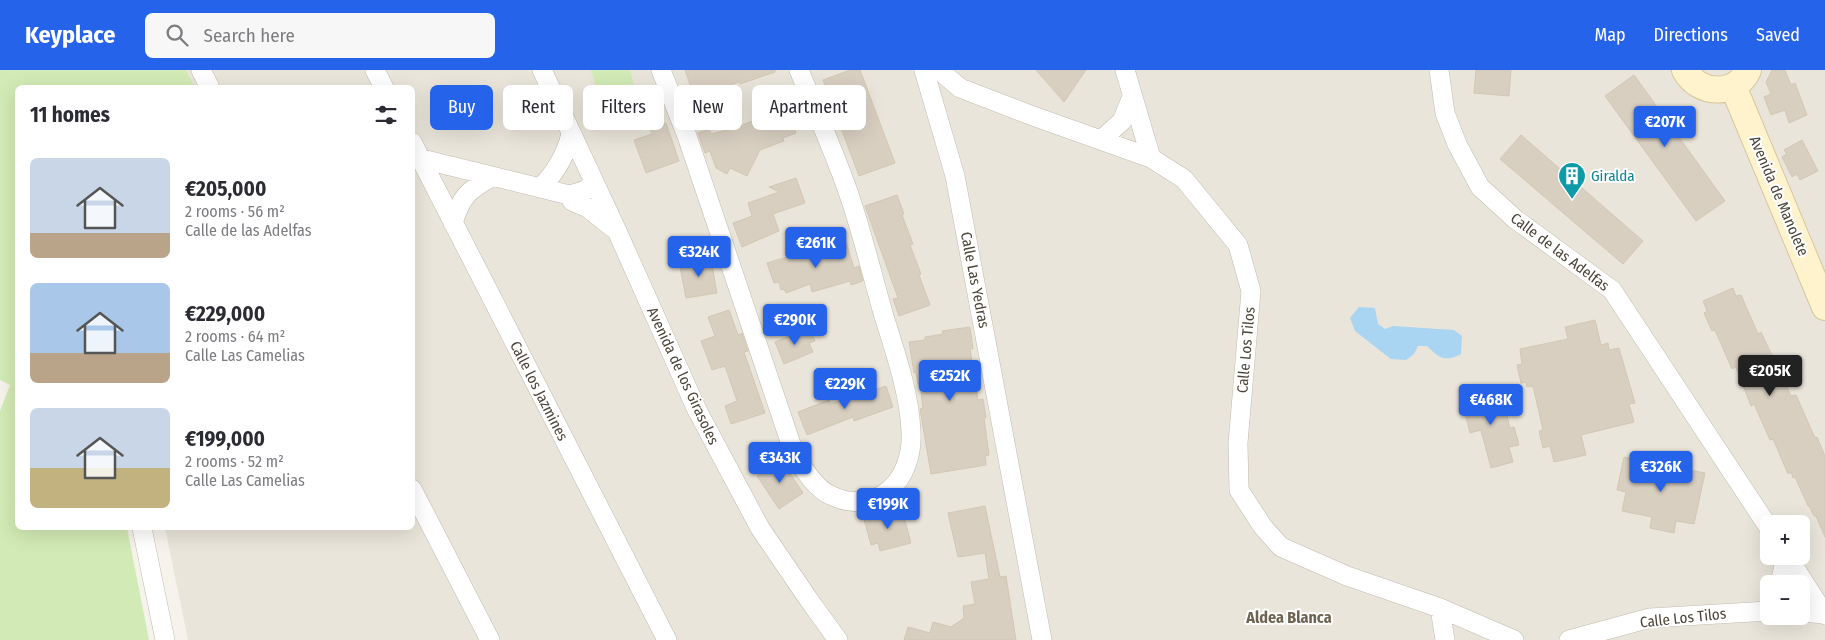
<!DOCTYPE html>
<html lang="en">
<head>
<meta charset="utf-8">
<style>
	:root { --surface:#fff; --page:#f7f7f7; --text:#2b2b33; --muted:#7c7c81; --accent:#2563eb }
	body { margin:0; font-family:"Fira Sans Condensed",sans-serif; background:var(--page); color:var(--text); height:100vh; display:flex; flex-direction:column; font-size:19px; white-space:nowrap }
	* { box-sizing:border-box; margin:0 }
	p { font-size:16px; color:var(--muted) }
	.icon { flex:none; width:28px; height:28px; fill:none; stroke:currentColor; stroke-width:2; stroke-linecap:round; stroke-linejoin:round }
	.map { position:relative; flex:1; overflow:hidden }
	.sheet { position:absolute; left:15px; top:15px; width:400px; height:445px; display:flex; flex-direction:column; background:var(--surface); border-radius:8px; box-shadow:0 5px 20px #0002 }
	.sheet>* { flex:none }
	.hud { position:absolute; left:430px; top:15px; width:475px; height:45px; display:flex; gap:10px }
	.controls { position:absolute; left:1760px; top:445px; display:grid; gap:10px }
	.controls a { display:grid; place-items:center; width:50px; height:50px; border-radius:8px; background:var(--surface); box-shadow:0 5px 20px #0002; font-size:25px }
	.price { position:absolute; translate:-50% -42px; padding:0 11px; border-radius:5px; background:var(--accent); color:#fff; font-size:16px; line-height:32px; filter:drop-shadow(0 1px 2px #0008) }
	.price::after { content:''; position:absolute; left:50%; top:30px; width:15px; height:11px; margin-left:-8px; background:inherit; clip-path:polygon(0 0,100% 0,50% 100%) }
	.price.selected { background:#222; color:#fff }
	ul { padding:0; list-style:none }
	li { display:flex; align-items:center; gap:15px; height:125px; padding:0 15px }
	li span { display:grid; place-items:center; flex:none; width:140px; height:100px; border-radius:8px; color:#555 }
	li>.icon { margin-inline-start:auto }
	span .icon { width:60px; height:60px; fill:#fffc; stroke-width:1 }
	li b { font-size:21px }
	h2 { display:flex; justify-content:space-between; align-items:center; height:60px; padding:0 15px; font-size:21px }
	.chip { padding:0 18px; border-radius:8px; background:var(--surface); box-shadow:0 5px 20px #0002; font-size:18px; line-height:45px }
	.chip.selected { background:var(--accent); color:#fff }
	header { display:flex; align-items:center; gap:30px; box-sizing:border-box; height:70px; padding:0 25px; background:var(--accent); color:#fff }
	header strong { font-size:24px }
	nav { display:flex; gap:28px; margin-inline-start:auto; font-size:18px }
	.search { width:350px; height:45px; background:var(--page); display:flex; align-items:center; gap:12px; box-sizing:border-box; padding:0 18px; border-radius:8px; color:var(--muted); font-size:19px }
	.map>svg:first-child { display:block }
	.residential { fill:#eae5da; fill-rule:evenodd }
	.green { fill:#d2eab5 }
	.water { fill:#a9d4f2 }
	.building { fill:#d8cfc1; stroke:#d3c7b4 }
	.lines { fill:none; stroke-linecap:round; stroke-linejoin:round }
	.street-casing { stroke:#c2bbae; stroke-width:20 }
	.secondary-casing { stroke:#d6c79b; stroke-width:28 }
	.street { stroke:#fff; stroke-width:19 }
	.secondary { stroke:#fff3cd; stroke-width:26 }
	.labels { text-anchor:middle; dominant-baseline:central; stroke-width:4; stroke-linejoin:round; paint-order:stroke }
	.culture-label { font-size:15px; fill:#0d838f; stroke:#fff; text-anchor:start }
	.street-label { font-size:15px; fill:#4b4439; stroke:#fff }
	.neighbourhood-label { font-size:16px; font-weight:bold; fill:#6e6250; stroke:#fff }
</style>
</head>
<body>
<header>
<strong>Keyplace</strong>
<div class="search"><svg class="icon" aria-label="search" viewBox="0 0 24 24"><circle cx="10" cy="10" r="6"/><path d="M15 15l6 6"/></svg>Search here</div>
<nav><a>Map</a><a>Directions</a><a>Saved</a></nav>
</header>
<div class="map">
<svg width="1825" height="570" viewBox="0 0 1825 570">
	<rect width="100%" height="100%" fill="#f6f3ec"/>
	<path class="residential" d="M 186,0 L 1825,0 L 1825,570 L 188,570 L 165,458 L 412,458 L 412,18 L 195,17 ZM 1769,454 L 1801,454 L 1801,486 L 1769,486 ZM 1769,514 L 1801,514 L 1801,546 L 1769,546 Z"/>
	<path class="green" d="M 0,0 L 186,0 L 195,17 L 18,18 L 18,458 L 127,458 L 149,570 L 0,570 L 0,341 L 10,315 L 0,310 Z
		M 591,0 L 630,0 L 636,21 L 600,32 Z"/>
	<path class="water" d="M 1359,237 L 1375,238 L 1378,254 L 1385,259 L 1393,256 L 1454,260 L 1462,266 L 1461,284 C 1445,293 1438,287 1427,276 L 1418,276 L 1414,284 L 1406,290 L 1391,289 L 1355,261 L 1350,248 Z"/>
	<path class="building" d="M 685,0 L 775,0 L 775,2 L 740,14 L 739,12 L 695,28 Z
		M 850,0 L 860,0 L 895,93 L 859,106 L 823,10 Z
		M 1036,0 L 1086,0 L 1064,32 Z
		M 1476,0 L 1511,0 L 1509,26 L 1474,23 Z
		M 1772,0 L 1785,0 L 1791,15 L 1795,13 L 1807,45 L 1789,53 L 1785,40 L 1771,45 L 1764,27 L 1771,24 L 1766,12 Z
		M 1634,5 L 1725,131 L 1696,151 L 1605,26 Z
		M 771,38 L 773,43 L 787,38 L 796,63 L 783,68 L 784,71 L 760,80 L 747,106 L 730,98 L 727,104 L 716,98 L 710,81 L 705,83 L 698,63 L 709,59 L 711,64 L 735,58 L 760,48 L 758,43 Z
		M 666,53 L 679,91 L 646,103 L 634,70 L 652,64 L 650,59 Z
		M 1521,65 L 1643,171 L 1623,194 L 1500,89 Z
		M 1802,70 L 1818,101 L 1800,110 L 1797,104 L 1792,107 L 1782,87 L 1787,84 L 1784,80 Z
		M 796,108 L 805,133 L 773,144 L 779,161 L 742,177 L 733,153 L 752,146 L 748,133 L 779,122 L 769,117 Z
		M 897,125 L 904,144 L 902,145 L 913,174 L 910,175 L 921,204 L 919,205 L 930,235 L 899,246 L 893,229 L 898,228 L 865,136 Z
		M 837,172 L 837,175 L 846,172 L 854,198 L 859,196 L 863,211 L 851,215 L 850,211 L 812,222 L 810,214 L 786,223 L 784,219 L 781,220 L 779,212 L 774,213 L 767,193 Z
		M 710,184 L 717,223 L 686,228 L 680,197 L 698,193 L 696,187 Z
		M 1733,218 L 1736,226 L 1741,225 L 1758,264 L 1761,262 L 1791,326 L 1796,325 L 1815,368 L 1817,367 L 1825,386 L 1825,467 L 1816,446 L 1814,446 L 1809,436 L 1808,436 L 1795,407 L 1793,408 L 1791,402 L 1788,404 L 1773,369 L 1770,370 L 1754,334 L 1751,336 L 1736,297 L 1732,299 L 1715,260 L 1712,261 L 1704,243 L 1707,241 L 1703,231 Z
		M 729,240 L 738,265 L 742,263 L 748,281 L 744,282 L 765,343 L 731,354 L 725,336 L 737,331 L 725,296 L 712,300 L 701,271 L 715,266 L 708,247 Z
		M 1595,250 L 1601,275 L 1608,273 L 1609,280 L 1619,278 L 1635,333 L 1629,334 L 1634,352 L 1581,365 L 1586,385 L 1554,392 L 1550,376 L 1543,378 L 1539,361 L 1543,360 L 1533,316 L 1527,317 L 1526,312 L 1521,313 L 1517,295 L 1522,294 L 1520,279 L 1568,269 L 1565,257 Z
		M 970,257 L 973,279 L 970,279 L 978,330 L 983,329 L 986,348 L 984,348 L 989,385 L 985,386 L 986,395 L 931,404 L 920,339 L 923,338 L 920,314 L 918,314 L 916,303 L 914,303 L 909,272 L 925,270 L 925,267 L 943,264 L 942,261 Z
		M 809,258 L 815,271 L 809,273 L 813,282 L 784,294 L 775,272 Z
		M 886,316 L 893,337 L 854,351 L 853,347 L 807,365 L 798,342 L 829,330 L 831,334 Z
		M 1484,317 L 1486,324 L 1494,322 L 1497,331 L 1503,330 L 1510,358 L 1514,357 L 1519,375 L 1509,377 L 1513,392 L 1491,398 L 1481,360 L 1470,363 L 1462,331 L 1471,328 L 1469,321 Z
		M 1624,387 L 1705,403 L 1694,454 L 1676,451 L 1674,463 L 1650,458 L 1652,447 L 1622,441 L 1626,422 L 1617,420 Z
		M 781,390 L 803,423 L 779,439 L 757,406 Z
		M 985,436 L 1000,507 L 1006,506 L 1016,570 L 904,570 L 908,557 L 930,563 L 933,552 L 951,557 L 964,548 L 963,536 L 975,534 L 971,512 L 989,509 L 985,483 L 958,487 L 948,443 Z
		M 902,439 L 911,473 L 880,481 L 878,473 L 871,475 L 864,449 Z"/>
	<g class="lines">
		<defs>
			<path id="street" d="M 201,0 L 210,18
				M 375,0 L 384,18
				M 542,0 L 617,161 L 697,340 L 760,458 L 809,530 L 838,570
				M 661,0 L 687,66 L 795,386 C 804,399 815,418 830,425 C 878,448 914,409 911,361 C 909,321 895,282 883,243 C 871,201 861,157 846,116 C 832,77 815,39 799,0
				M 924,0 L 955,106 L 1042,570
				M 939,0 L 960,18 L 1033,46 L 1151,88 L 1184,109 L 1238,175 L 1251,221 L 1238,373 L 1239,420 L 1263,457 L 1281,477 L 1347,506 L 1440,538 L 1514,570
				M 1125,0 L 1151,88
				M 1439,0 L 1445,43 L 1457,74 L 1480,117 L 1515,149 L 1612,220 L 1769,458
				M 1101,70 L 1122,51 L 1132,27
				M 412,72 L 667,570
				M 422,89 L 569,125 C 580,122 590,121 593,110
				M 541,117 C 556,102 566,84 571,64
				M 569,125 L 572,131 L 588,138 L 613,158
				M 453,153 C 461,127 468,120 492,107
				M 412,419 L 490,570
				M 142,458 L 165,570
				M 1787,486 L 1825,545
				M 1780,514 L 1786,486
				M 1440,538 L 1445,570
				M 1801,542 L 1825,544
				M 1569,570 L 1650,548 L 1769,541"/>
			<path id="secondary" d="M 1685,0 C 1698,25 1736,27 1748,0
				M 1733,16 L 1825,237"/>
		</defs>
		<use href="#street" class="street-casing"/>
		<use href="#secondary" class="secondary-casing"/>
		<use href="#street" class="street"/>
		<use href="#secondary" class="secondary"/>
	</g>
	<defs>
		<symbol id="building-pin" viewBox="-11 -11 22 30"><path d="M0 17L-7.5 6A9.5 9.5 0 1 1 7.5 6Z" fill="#0f9aa8" stroke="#fff"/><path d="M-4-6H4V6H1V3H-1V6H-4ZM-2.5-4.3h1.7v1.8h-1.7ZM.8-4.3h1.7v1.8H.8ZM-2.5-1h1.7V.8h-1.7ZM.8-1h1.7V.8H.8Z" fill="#fff"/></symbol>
	</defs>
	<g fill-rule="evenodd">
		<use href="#building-pin" x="1556" y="90" width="32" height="43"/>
	</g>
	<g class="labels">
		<g class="culture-label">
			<text x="1591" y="106">Giralda</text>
		</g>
		<g class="street-label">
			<text transform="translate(1779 126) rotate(67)">Avenida de Manolete</text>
			<text transform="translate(1560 182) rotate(37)">Calle de las Adelfas</text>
			<text transform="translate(975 210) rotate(79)">Calle Las Yedras</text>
			<text transform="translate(1246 280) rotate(-85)">Calle Los Tilos</text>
			<text transform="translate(683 306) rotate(65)">Avenida de los Girasoles</text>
			<text transform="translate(539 321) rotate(63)">Calle los Jazmines</text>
			<text transform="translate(1683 548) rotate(-6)">Calle Los Tilos</text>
		</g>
		<g class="neighbourhood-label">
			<text x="1289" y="547">Aldea Blanca</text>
		</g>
	</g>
</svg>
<div class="controls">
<a>+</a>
<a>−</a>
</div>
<b class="price" style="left:1665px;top:78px">€207K</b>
<b class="price" style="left:816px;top:199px">€261K</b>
<b class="price" style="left:699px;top:208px">€324K</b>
<b class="price" style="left:795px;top:276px">€290K</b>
<b class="price selected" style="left:1770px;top:327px">€205K</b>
<b class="price" style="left:950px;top:332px">€252K</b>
<b class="price" style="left:845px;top:340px">€229K</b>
<b class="price" style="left:1491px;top:356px">€468K</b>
<b class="price" style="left:780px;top:414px">€343K</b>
<b class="price" style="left:1661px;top:423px">€326K</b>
<b class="price" style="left:888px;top:460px">€199K</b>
<div class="hud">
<a class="chip selected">Buy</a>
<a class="chip">Rent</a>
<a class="chip">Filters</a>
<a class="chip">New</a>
<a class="chip">Apartment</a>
</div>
<section class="sheet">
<h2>11 homes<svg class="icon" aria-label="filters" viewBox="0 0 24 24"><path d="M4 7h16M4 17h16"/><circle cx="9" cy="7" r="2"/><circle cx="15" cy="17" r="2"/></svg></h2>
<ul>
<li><span style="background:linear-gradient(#c9d6e8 75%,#b9a48a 0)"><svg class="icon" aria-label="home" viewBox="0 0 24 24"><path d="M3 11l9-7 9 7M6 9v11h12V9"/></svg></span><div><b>€205,000</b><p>2 rooms · 56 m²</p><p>Calle de las Adelfas</p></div></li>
<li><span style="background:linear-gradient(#a9c7e8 70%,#b9a48a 0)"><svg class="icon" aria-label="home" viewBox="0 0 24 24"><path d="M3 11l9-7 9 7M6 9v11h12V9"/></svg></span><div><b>€229,000</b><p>2 rooms · 64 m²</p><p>Calle Las Camelias</p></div></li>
<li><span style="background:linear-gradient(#c9d6e8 60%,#c2b280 0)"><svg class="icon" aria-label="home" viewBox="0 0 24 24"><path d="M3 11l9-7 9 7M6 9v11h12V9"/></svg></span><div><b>€199,000</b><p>2 rooms · 52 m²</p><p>Calle Las Camelias</p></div></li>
</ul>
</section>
</div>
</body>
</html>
